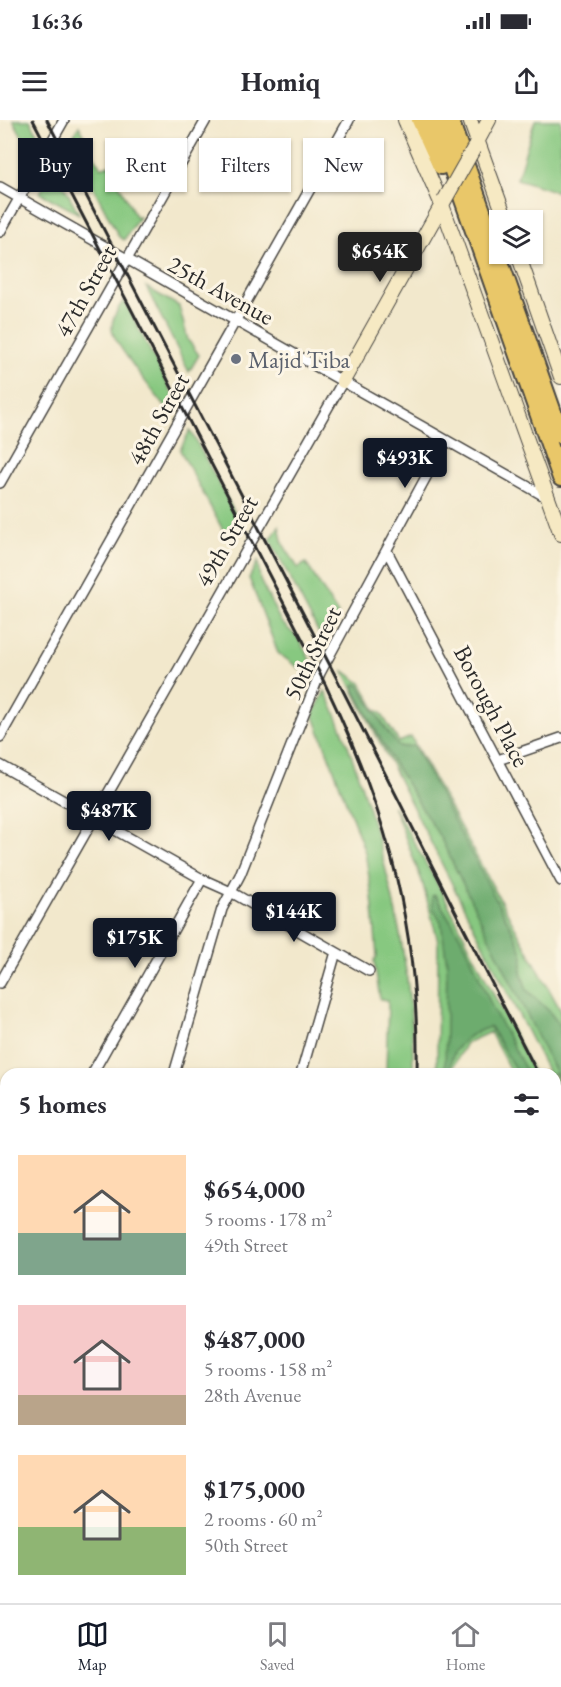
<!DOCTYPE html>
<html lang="en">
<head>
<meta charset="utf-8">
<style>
	:root { --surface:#fff; --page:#f7f7f7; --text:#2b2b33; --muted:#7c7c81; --line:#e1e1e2; --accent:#111827 }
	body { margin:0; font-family:"EB Garamond",serif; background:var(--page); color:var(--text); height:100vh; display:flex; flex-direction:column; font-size:22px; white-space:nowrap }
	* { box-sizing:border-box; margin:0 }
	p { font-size:20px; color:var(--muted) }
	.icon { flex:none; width:33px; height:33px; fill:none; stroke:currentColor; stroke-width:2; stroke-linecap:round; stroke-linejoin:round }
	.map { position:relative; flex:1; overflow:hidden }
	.drawer { position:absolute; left:0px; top:948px; width:561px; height:536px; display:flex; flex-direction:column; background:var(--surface); border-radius:18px 18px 0 0; box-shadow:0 2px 4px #0004 }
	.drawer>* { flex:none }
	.hud { position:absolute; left:18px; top:18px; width:525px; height:54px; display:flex; gap:12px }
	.tools { position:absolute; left:489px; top:90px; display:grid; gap:12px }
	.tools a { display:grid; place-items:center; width:54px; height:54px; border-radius:0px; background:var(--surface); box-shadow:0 2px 4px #0004; font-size:30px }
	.price { position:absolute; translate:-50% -51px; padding:0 14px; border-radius:6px; background:var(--accent); color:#fff; font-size:20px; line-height:39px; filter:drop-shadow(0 2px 3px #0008) }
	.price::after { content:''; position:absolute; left:50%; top:36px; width:18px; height:14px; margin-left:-9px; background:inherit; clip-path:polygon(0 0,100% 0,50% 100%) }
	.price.active { background:#222; color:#fff }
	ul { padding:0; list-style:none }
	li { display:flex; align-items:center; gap:18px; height:150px; padding:0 18px }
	li span { display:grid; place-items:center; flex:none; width:168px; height:120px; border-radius:0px; color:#555 }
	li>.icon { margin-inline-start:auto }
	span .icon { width:72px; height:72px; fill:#fffc; stroke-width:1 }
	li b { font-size:26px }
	h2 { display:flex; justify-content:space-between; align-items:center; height:72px; padding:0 18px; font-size:26px }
	.tag { padding:0 21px; border-radius:0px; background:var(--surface); box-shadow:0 2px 4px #0004; font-size:21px; line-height:54px }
	.tag.active { background:var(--accent); color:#fff }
	.status { display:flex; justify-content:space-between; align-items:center; height:42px; padding:0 30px; background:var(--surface); direction:ltr }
	.status svg { height:16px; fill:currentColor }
	header { display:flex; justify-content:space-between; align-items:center; height:78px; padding:0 18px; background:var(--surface); font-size:27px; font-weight:700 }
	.dock { display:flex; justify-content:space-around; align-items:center; height:84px; border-top:2px solid var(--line); background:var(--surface); font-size:16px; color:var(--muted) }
	.dock a { display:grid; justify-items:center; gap:3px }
	.dock .active { color:var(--accent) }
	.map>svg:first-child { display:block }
	.green { fill:#87c880; stroke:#597a56; stroke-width:1.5 }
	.forest { fill:#6dac6e; stroke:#4c6c4c; stroke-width:1.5 }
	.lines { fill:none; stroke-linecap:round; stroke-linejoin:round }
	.street-casing { stroke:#494743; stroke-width:12 }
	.secondary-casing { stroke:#494743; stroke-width:16 }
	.highway-casing { stroke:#494743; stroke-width:20 }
	.street { stroke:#fff; stroke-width:9 }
	.secondary { stroke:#f6e9c3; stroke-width:14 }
	.highway { stroke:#e9c769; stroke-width:16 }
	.rail { stroke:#2b2b2b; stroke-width:3 }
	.secondary-bridge-casing { stroke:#494743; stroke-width:16; stroke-linecap:butt }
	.secondary-bridge { stroke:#f6e9c3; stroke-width:14 }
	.worship-dot { fill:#6b7280; stroke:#fcf5e5; stroke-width:2 }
	.labels { text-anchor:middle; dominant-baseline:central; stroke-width:6; stroke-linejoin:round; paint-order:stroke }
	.street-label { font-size:24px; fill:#2b2b2b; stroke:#fcf5e5 }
	.worship-label { font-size:24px; fill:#5b616d; stroke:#fcf5e5; text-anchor:start }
</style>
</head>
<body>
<div class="status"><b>16:36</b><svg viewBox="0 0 49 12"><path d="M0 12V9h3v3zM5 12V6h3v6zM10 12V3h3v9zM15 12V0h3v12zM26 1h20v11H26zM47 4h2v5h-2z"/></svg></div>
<header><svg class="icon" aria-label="menu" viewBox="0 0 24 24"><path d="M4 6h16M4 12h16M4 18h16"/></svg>Homiq<svg class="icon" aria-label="share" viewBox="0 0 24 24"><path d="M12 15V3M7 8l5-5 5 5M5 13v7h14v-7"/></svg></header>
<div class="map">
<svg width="561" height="1483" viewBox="0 0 561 1483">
	<rect width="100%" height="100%" fill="#fcf5e5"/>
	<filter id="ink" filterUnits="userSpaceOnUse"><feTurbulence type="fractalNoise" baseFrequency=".0167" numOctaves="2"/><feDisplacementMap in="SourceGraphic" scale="12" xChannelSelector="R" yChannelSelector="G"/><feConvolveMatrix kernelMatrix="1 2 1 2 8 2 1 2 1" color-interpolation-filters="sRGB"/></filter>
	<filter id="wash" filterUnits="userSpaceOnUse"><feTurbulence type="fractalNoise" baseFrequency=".008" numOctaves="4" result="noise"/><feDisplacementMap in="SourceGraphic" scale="24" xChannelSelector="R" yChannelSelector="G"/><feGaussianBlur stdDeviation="1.35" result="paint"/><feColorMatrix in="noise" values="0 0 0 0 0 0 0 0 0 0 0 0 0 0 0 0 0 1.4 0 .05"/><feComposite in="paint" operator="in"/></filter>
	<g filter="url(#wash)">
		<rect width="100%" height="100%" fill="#f2e8cc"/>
		<path class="green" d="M 13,0 L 30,0 L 38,15 L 31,32 Z
			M 535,0 L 561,0 L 561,73 L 517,59 Z
			M 79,6 L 101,48 L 109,45 L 136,97 L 139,97 L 124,120 L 119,117 L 70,22 Z
			M 53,49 L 55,49 L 79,94 L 40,73 Z
			M 146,167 L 179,186 L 188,220 L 199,235 L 189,252 Z
			M 124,180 L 174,277 L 168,290 C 157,276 114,225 112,210 C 111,199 118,188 124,180 Z
			M 190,310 L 243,408 L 235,422 L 225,414 L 180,330 Z
			M 279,406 L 283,424 L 298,448 L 306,443 L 338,494 L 327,517 L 324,511 L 321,517 L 270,420 Z
			M 258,441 L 260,460 L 281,502 L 298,518 L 310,540 L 303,551 L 278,533 L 249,458 Z
			M 343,550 L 361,563 L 376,590 L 381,593 L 399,622 L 411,617 L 561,891 L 561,977 L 555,965 L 555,954 L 549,954 Z
			M 325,571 C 343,607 355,645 367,683 C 394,771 414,862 413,954 L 386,954 L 388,880 L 380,879 L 374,841 L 377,836 L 372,776 L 365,732 L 313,594 Z
			M 393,685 L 442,772 L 534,954 L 512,954 L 490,912 L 466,923 L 453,947 L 453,954 L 437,954 L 438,821 L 422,761 Z"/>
		<path class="forest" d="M 356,564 L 359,565 L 387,611 L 399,627 L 414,626 L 517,819 L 523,836 L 521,852 L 527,870 L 549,891 L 561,907 L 561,964 L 440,717 L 393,642 L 355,571 L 354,566 Z
			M 435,775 L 466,826 L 494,891 L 528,954 L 518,954 L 490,907 C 467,914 449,928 450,954 L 445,954 L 447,844 L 441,802 L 433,788 L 432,776 Z"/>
	</g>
	<g filter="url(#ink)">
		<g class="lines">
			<defs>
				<path id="street" d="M 0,67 L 548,378
					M 0,112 L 64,0
					M 0,363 L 206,0
					M 387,431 L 561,761
					M 0,617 L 349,0
					M 498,640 L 561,618
					M 0,645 L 202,759 L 231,772 L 369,851
					M 0,863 L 343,261
					M 92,954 L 202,759
					M 174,954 L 222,789 L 240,755 L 320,553 L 446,320
					M 301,954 L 336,832
					M 0,1013 L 6,1016
					M 0,1118 L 6,1107
					M 555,1166 L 561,1199
					M 0,1386 L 6,1373
					M 0,1412 L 6,1388
					M 346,1483 L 346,1478"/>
				<path id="secondary" d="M 405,0 L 442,85 L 561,414
					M 470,0 L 506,100
					M 476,24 L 489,0
					M 518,134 L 561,257
					M 343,261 L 444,81"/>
				<path id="highway" d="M 420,0 L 441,46
					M 435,0 L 561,358
					M 450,0 L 561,315"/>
			</defs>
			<use href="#street" class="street-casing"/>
			<use href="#secondary" class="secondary-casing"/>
			<use href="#highway" class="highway-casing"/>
			<use href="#street" class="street"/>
			<use href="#secondary" class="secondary"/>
			<use href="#highway" class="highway"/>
			<path class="rail" d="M 33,0 L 310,534 C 381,672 420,797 417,954
				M 47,0 L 336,557 L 538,954
				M 555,987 L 561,999
				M 374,1483 L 375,1478"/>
			<defs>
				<path id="secondary-bridge" d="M 444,81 L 474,28"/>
			</defs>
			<use href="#secondary-bridge" class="secondary-bridge-casing"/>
			<use href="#secondary-bridge" class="secondary-bridge"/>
		</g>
	</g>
	<circle class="worship-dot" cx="236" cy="239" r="6"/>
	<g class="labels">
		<g class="street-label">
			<text transform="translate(221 170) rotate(29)">25th Avenue</text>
			<text transform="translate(85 171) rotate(-61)">47th Street</text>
			<text transform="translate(158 299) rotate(-61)">48th Street</text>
			<text transform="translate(226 421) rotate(-60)">49th Street</text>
			<text transform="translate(312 533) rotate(-64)">50th Street</text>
			<text transform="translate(492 586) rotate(62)">Borough Place</text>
		</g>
		<g class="worship-label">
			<text x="248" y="239">Majid Tiba</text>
		</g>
	</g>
</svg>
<div class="tools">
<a><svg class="icon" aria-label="layers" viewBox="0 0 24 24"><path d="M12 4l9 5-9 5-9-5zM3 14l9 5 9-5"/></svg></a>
</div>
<b class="price active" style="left:380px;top:163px">$654K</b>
<b class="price" style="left:405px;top:369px">$493K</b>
<b class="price" style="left:109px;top:722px">$487K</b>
<b class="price" style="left:294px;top:823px">$144K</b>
<b class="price" style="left:135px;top:849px">$175K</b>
<div class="hud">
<a class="tag active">Buy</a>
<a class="tag">Rent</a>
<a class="tag">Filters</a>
<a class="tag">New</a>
</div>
<section class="drawer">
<h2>5 homes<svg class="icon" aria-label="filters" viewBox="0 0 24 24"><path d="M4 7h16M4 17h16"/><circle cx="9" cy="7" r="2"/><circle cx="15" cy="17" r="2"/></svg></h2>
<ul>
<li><span style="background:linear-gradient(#ffd9b3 65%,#7fa58c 0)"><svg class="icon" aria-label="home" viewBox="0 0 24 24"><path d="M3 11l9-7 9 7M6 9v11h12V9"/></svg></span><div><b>$654,000</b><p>5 rooms · 178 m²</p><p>49th Street</p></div></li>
<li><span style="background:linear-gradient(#f6c9c9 75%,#b9a48a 0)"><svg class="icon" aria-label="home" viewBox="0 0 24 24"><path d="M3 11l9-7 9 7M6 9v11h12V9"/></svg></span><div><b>$487,000</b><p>5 rooms · 158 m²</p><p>28th Avenue</p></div></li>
<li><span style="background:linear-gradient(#ffd9b3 60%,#8fb573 0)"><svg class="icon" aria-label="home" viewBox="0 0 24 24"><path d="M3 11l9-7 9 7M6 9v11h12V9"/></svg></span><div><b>$175,000</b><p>2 rooms · 60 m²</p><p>50th Street</p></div></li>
</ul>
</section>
</div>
<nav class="dock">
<a class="active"><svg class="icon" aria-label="map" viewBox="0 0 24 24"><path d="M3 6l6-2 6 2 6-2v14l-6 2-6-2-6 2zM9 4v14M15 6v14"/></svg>Map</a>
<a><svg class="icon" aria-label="saved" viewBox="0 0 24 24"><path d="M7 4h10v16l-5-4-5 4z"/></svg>Saved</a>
<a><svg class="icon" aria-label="home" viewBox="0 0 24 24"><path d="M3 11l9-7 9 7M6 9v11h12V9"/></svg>Home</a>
</nav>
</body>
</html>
